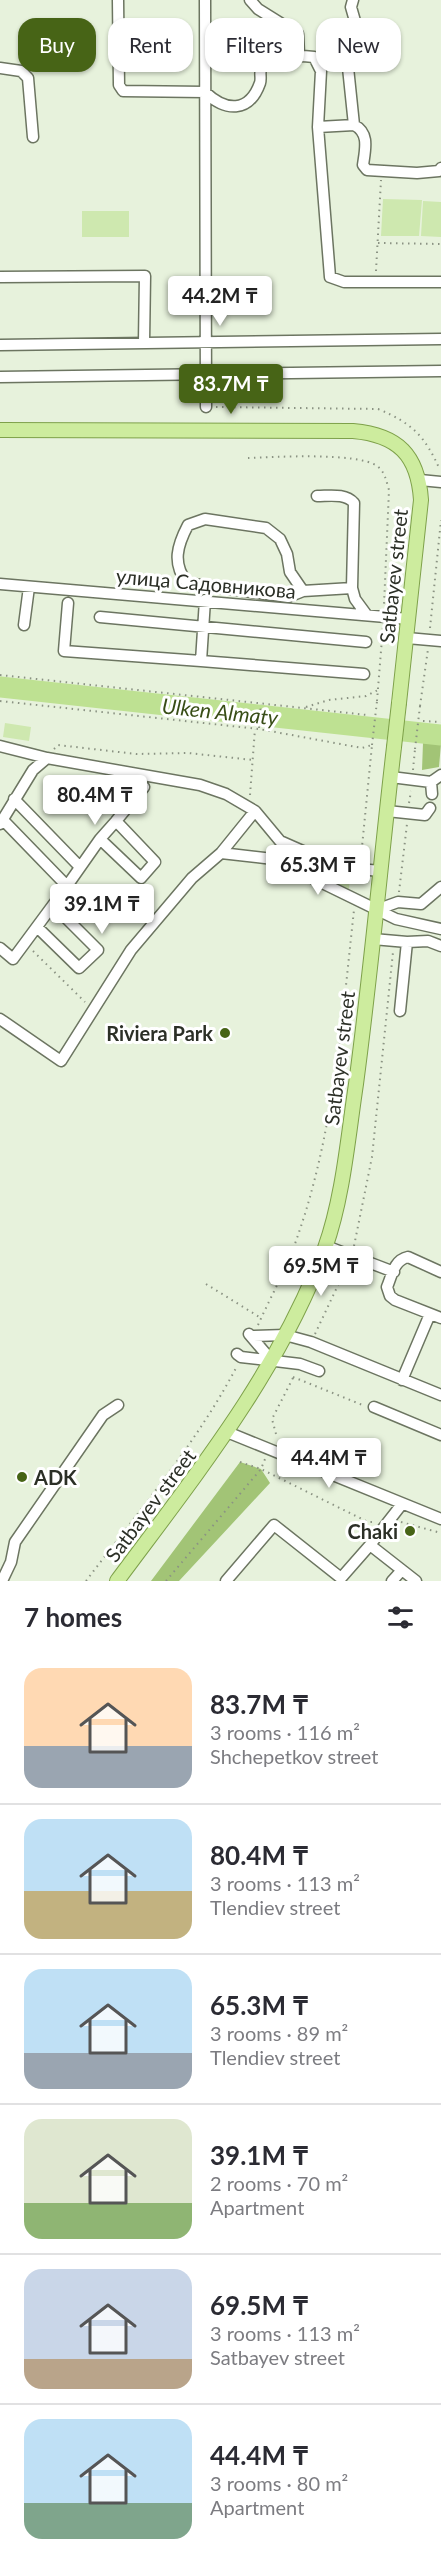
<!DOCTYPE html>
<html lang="en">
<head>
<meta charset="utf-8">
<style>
	:root { --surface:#fff; --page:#f7f7f7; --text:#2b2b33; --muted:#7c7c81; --line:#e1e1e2; --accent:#476416 }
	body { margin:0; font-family:Lato,sans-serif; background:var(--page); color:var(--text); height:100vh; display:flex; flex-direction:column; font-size:22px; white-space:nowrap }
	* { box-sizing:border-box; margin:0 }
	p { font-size:20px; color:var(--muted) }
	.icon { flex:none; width:33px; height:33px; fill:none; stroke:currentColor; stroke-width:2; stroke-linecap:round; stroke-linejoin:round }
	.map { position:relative; height:1581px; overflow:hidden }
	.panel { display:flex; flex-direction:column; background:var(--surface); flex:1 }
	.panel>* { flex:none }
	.banner { position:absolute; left:18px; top:18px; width:405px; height:54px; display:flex; gap:12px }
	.price { position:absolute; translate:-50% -51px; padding:0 14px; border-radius:6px; background:#fff; color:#222; font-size:20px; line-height:39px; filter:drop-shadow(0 2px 3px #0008) }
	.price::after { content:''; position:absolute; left:50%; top:36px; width:18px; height:14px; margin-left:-9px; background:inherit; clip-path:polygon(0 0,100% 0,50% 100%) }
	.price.selected { background:var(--accent); color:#fff }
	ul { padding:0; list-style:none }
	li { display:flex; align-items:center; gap:18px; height:150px; padding:0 24px }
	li+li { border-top:2px solid var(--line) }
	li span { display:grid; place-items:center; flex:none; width:168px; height:120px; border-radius:18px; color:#555 }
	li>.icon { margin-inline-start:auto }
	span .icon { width:72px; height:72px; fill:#fffc; stroke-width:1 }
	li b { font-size:26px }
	h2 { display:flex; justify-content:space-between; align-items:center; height:72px; padding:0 24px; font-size:26px }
	.pill { padding:0 21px; border-radius:18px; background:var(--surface); box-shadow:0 2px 4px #0004; font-size:21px; line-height:54px }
	.pill.selected { background:var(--accent); color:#fff }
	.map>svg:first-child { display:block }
	.green { fill:#cee8af }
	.forest { fill:#a2c476 }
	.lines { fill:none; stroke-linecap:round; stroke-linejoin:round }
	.river { stroke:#bee192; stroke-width:21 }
	.minor-casing { stroke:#6c7561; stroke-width:13 }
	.major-casing { stroke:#7ea14a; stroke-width:16 }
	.path { stroke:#8b9383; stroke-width:2; stroke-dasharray:1.5 4.5; stroke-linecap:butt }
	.minor { stroke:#fff; stroke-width:10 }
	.major { stroke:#cdec9e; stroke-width:14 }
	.major-bridge-casing { stroke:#7ea14a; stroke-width:16; stroke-linecap:butt }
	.path-bridge { stroke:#8b9383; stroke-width:2; stroke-dasharray:1.5 4.5; stroke-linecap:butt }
	.major-bridge { stroke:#cdec9e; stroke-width:14 }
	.poi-dot { fill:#476416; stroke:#fff; stroke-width:2 }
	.labels { text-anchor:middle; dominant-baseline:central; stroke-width:6; stroke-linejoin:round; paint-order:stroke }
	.street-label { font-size:20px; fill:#2b2f26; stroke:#fff }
	.poi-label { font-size:20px; font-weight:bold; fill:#2b2f26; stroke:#fff; text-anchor:end }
	.water-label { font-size:21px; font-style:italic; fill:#384d16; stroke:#fff }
</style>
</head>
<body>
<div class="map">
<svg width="441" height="1581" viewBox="0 0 441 1581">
	<rect width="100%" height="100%" fill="#e7f2dc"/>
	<path class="green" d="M 383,199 L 422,200 L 419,236 L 381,236 Z
		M 423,201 L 441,202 L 441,237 L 421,236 Z
		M 82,211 L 129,211 L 129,237 L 82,237 Z
		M 5,723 L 31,727 L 29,741 L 3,737 Z
		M 287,849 L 350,877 L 349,889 L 282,858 Z"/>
	<path class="forest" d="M 423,743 L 441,744 L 439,767 L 422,770 Z
		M 240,1462 L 261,1469 L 270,1483 L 179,1581 L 151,1581 Z"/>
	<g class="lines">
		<path class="river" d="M 0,687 L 441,735"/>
		<defs>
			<path id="minor" d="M 118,0 L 119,85 L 123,91 L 205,92 C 225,111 249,114 260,83 C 262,77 258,70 263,65 C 274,55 299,55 314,57 L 321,71 L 318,127 L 330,277 L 344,282 L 441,282
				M 205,0 L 206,407
				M 250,0 L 258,9 L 298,34 L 299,55
				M 353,0 L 351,7 L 355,21 L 354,38 L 347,58 L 354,125
				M 314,57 L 347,58
				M 0,68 L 21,71 L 28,78 L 33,137
				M 318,127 L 354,125 C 370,133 365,150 363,165 L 367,170 L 417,173 L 439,171 L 441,168
				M 0,277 L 145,276 L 144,342
				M 0,345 L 441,339
				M 0,377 L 441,371
				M 420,480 L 441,482
				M 317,496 C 330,496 345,493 354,503 L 352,588 L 355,599 L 366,614
				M 0,584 L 409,619
				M 303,591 L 290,572 L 287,554 L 280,539 L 266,528 L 205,519 L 188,525 C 177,546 172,563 187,583 L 288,597 L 303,591 L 352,588
				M 68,603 L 64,651 L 201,661 L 205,600
				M 100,617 L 366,642
				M 24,625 L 29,587
				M 407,638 L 441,641
				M 201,661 L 364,674
				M 0,746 L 47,758
				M 391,777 L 431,782 L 432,794
				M 431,782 L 441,775
				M 14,799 L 80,867
				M 387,811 L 425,815 L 430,808
				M 0,824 L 33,770 L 47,758 L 200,785 L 226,794 L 255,811 L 280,841 L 339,867 L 380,871
				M 100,839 L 116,821
				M 221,853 L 273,859 L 396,919 L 441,929
				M 67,886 L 100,839 L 141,878 L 155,862 L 116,821 L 144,787
				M 376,910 L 398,902 L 421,904 L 441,887
				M 37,927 L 79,968 L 98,950 L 53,905
				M 373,939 L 407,942
				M 0,948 L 13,959 L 67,886 L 2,819
				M 400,1011 L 407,942 L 428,941 L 441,946
				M 0,1019 L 61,1061 L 131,950 L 192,878 L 221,853 L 255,811
				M 326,1246 L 394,1272
				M 441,1272 L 408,1257 C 394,1260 392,1275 387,1287 L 390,1296 L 395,1300 L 441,1318
				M 249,1334 L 272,1361
				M 253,1336 L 285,1335 L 311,1342 L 441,1395
				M 237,1354 L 241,1357 L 300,1364 L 319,1371
				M 402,1380 L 430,1314
				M 374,1407 L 441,1435
				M 227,1432 L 441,1519
				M 402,1504 L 370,1545 L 416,1581
				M 2,1581 L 11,1562 L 15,1542 L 103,1415 L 118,1405
				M 226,1581 L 274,1525 L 341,1578 L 370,1545
				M 392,1581 L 402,1570"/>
			<path id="major" d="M 0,430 L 353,431 C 398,435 418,455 421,500 L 399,703
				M 117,1581 C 195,1476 279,1372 325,1248 C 343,1198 348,1137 356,1084 C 371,972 381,859 394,747"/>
		</defs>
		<use href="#minor" class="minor-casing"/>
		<use href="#major" class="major-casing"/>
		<path class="path" d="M 378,243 L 441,244
			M 376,271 L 381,180
			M 216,407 L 378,409 C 412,423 425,436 440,470
			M 248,458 C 275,457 357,452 377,466 C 385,472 386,480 389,490 L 384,605
			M 430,628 L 441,520
			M 0,675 L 367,715
			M 0,701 L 259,729 L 362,748 L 372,745 L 361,857
			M 377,701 L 383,626
			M 420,706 L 428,649
			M 306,707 L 329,700 L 366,696 L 378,690
			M 423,721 L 441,722
			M 259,728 L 261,704
			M 54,749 L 58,745 L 136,754 L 188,753 L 253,760
			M 413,770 L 415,749
			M 250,795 L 255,729
			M 409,803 L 411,791
			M 399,892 L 407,824
			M 33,951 L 85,1002
			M 354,1246 L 372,1157 L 393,952
			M 206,1284 L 261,1318
			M 258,1325 C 271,1296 287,1268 297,1238 C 334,1133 342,1019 354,910
			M 315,1334 L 347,1266
			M 293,1377 L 365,1406
			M 276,1434 L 272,1419 L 295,1374
			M 240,1462 L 261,1469 L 368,1522 L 374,1522
			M 401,1522 L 441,1533
			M 86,1581 C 138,1512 196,1444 236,1368
			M 166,1581 L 261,1469 L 265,1459"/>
		<use href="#minor" class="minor"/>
		<use href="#major" class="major"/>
		<defs>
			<path id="major-bridge" d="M 394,747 L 399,703"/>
		</defs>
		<use href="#major-bridge" class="major-bridge-casing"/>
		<path class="path-bridge" d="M 372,745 L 377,701
			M 415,749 L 420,706"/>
		<use href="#major-bridge" class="major-bridge"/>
	</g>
	<g class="poi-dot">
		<circle cx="225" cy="1033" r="6"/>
		<circle cx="22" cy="1477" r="6"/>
		<circle cx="410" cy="1531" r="6"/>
	</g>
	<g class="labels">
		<g class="street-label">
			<text transform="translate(393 576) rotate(-84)">Satbayev street</text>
			<text transform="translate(206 583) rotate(5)">улица Садовникова</text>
			<text transform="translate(339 1058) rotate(-83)">Satbayev street</text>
			<text transform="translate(150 1505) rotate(-53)">Satbayev street</text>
		</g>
		<g class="poi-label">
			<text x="213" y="1033">Riviera Park</text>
			<text x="34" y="1477" text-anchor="start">ADK</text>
			<text x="398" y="1531">Chaki</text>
		</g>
		<g class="water-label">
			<text transform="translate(220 711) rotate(6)">Ulken Almaty</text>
		</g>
	</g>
</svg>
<b class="price" style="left:220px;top:327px">44.2M ₸</b>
<b class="price selected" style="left:231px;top:415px">83.7M ₸</b>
<b class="price" style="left:95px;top:826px">80.4M ₸</b>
<b class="price" style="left:318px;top:896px">65.3M ₸</b>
<b class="price" style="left:102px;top:935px">39.1M ₸</b>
<b class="price" style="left:321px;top:1297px">69.5M ₸</b>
<b class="price" style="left:329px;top:1489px">44.4M ₸</b>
<div class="banner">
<a class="pill selected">Buy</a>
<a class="pill">Rent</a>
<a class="pill">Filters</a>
<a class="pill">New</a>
</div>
</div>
<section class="panel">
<h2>7 homes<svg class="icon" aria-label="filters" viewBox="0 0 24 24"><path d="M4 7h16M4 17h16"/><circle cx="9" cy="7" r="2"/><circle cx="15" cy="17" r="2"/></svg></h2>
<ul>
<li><span style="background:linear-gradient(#ffd9b3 65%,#9aa5b1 0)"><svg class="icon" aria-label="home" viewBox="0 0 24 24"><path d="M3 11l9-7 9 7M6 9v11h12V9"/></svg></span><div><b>83.7M ₸</b><p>3 rooms · 116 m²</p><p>Shchepetkov street</p></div></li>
<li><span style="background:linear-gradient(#bfe0f5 60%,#c2b280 0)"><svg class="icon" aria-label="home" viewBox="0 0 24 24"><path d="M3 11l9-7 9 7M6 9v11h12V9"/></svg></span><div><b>80.4M ₸</b><p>3 rooms · 113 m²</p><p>Tlendiev street</p></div></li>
<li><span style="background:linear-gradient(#bfe0f5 70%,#9aa5b1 0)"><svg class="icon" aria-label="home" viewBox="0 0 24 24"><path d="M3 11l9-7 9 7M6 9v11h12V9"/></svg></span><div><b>65.3M ₸</b><p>3 rooms · 89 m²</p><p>Tlendiev street</p></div></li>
<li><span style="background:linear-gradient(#dfe7d0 70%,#8fb573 0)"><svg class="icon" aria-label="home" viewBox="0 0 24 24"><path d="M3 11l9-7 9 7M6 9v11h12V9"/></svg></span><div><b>39.1M ₸</b><p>2 rooms · 70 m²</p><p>Apartment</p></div></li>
<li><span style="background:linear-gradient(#c9d6e8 75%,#b9a48a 0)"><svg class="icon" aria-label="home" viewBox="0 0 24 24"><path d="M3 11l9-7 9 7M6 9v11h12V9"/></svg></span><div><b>69.5M ₸</b><p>3 rooms · 113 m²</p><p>Satbayev street</p></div></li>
<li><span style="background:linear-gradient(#bfe0f5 70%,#7fa58c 0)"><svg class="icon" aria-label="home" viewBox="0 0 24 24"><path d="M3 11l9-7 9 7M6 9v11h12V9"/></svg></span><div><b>44.4M ₸</b><p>3 rooms · 80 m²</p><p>Apartment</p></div></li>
</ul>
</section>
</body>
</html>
